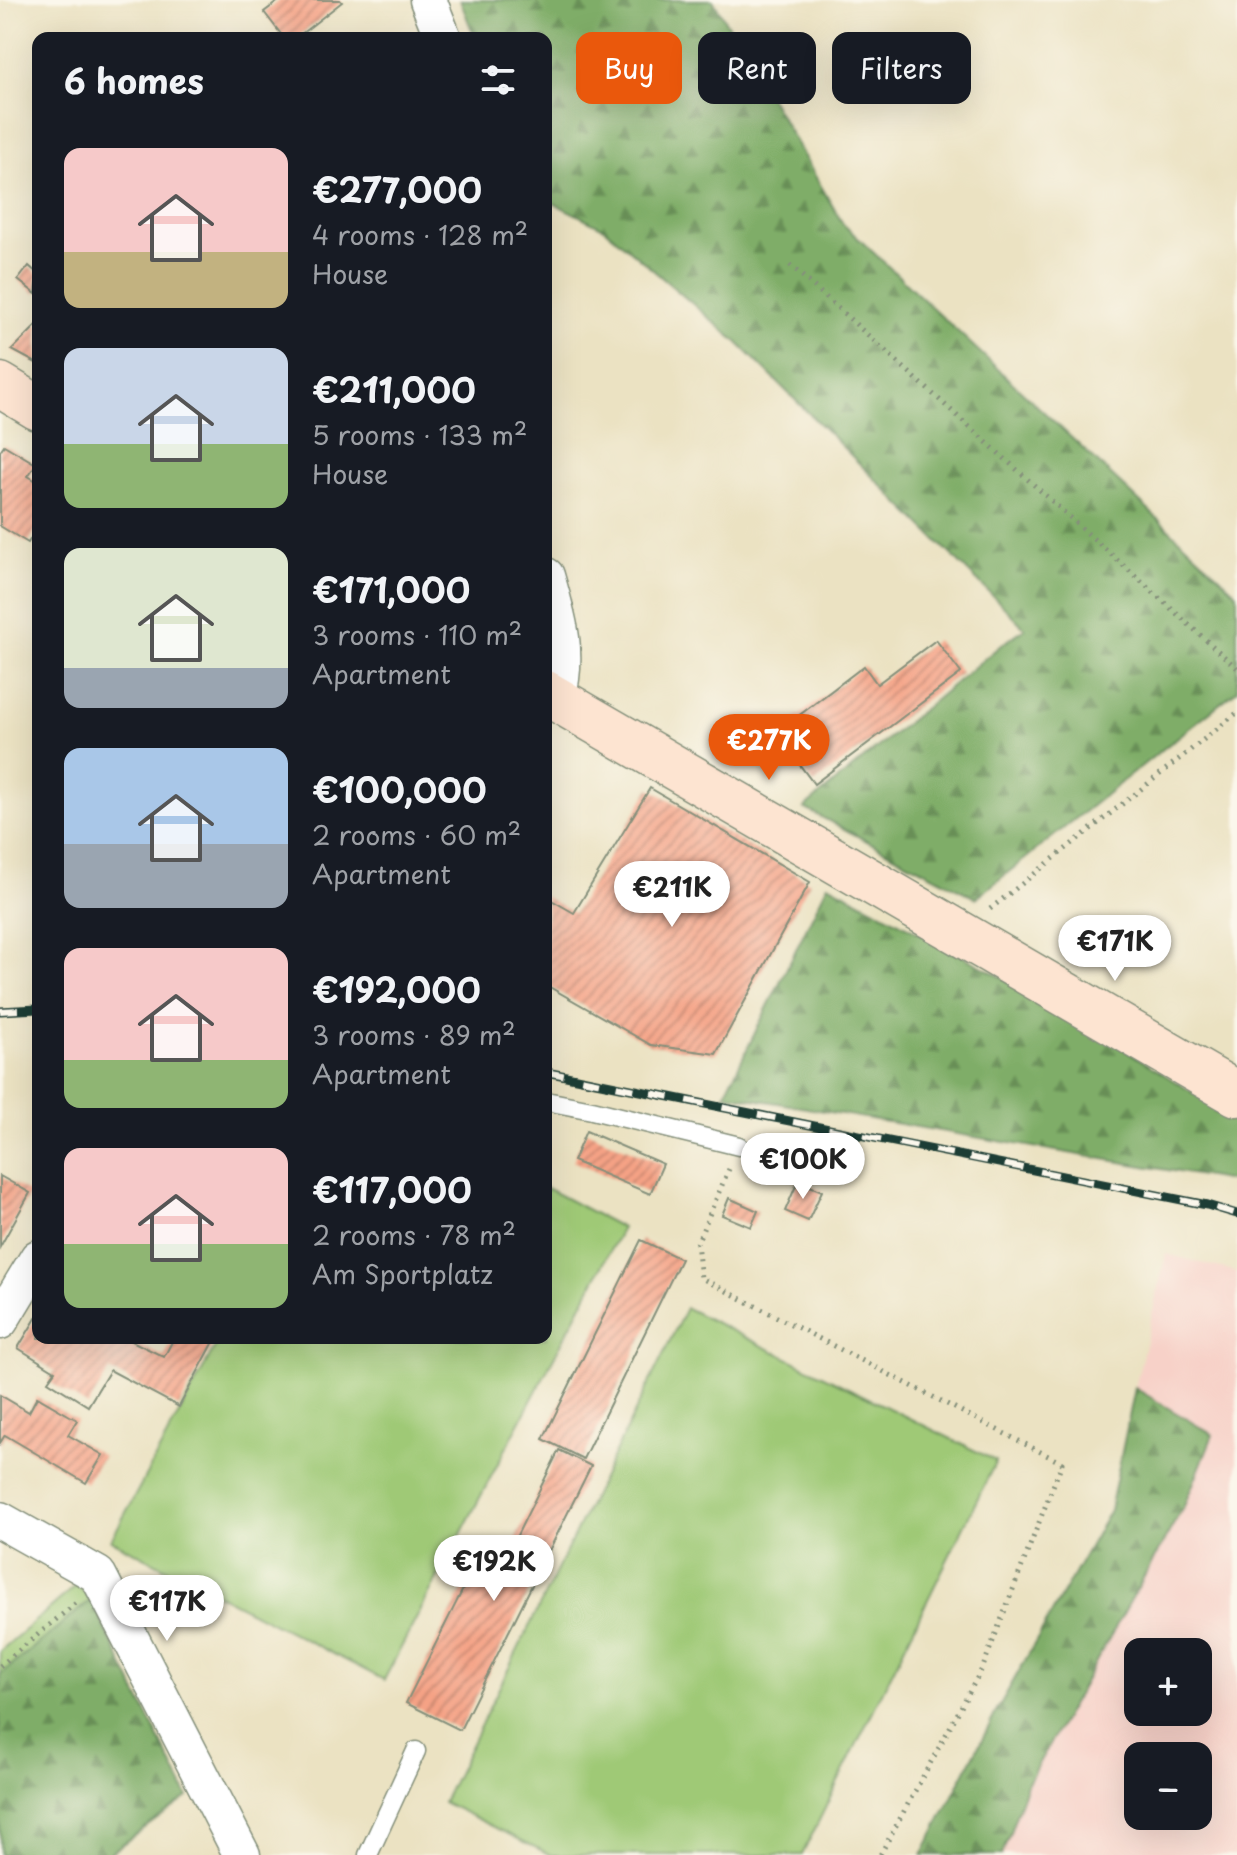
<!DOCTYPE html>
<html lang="en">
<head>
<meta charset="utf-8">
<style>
	:root { --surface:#171b24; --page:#20242c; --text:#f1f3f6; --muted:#9ea1a6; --accent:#ea580c }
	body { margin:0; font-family:"Playpen Sans",sans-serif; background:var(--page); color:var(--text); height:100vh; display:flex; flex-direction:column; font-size:30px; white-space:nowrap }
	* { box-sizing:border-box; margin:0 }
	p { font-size:26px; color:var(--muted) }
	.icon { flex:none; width:44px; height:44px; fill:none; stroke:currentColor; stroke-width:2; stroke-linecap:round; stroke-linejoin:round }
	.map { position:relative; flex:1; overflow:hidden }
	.drawer { position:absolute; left:32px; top:32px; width:520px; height:1312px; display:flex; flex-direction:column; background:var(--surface); border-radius:16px; box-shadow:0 8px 32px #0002 }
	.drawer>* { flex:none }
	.banner { position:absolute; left:576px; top:32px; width:540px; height:72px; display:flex; gap:16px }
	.fabs { position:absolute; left:1124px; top:1638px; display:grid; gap:16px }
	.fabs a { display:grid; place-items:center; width:88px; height:88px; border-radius:16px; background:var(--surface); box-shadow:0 8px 32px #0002; font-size:40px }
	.price { position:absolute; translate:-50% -68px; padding:0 18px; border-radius:28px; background:#fff; color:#222; font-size:26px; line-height:52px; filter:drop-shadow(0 2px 4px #0008) }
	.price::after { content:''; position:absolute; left:50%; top:48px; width:24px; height:18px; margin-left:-12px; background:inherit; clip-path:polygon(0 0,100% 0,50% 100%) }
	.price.selected { background:var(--accent); color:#fff }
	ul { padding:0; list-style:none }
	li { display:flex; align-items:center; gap:24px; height:200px; padding:0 32px }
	li span { display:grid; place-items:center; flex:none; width:224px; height:160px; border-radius:16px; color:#555 }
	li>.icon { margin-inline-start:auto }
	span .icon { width:96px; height:96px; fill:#fffc; stroke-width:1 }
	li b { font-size:34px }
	h2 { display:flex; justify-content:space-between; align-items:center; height:96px; padding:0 32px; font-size:34px }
	.tag { padding:0 28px; border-radius:16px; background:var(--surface); box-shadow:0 8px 32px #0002; font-size:28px; line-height:72px }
	.tag.selected { background:var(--accent); color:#fff }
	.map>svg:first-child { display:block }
	.built { fill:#f7d1c8; fill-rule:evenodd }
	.green { fill:#9fc976; stroke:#5f8355; stroke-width:2 }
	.forest { fill:url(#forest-firs); stroke:#4f754e; stroke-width:2 }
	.building { fill:url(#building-hatch) }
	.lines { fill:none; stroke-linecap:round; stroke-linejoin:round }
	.lane-casing { stroke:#85907b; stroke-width:21 }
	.street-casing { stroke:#85907b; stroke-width:39 }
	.secondary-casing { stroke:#85907b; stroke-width:47 }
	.path { stroke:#85907b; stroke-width:5; stroke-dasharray:2 6; stroke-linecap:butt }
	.lane { stroke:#fff; stroke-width:18 }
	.street { stroke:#fff; stroke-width:36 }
	.secondary { stroke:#fde4d1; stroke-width:44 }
	.rail-casing { stroke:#1f3d34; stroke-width:9 }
	.rail { stroke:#fbf7ec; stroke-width:6; stroke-dasharray:18; stroke-linecap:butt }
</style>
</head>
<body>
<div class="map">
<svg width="1237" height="1855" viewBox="0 0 1237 1855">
	<defs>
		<pattern id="forest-firs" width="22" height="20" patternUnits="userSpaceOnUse" patternTransform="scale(2)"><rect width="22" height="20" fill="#7fad67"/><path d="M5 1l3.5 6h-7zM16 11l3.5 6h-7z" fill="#678e56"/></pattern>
		<pattern id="building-hatch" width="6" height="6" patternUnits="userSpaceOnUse" patternTransform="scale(2)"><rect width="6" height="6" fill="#f5a285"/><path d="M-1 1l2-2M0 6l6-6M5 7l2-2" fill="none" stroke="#c6856e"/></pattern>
	</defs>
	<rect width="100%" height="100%" fill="#fbf7ec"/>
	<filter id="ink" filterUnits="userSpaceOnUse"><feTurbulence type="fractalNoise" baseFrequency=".0125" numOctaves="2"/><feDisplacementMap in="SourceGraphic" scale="16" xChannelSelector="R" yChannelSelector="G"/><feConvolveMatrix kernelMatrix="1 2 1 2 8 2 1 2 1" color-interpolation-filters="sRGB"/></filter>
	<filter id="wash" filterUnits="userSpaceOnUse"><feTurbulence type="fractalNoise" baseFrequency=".006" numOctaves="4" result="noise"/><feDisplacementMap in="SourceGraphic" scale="32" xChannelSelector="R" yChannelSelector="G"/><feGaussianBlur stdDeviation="1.8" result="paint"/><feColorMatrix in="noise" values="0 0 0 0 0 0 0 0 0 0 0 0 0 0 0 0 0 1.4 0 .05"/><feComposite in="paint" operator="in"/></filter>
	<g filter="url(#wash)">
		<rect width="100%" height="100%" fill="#ebe2c2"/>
		<path class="built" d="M 1166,1254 L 1237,1272 L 1237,1855 L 1002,1855 L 1027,1784 L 1185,1504 L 1213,1435 L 1135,1388 ZM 1138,1652 L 1198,1652 L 1198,1712 L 1138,1712 ZM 1138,1756 L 1198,1756 L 1198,1816 L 1138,1816 Z"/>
		<path class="green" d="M 546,1188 L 622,1228 L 384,1680 L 111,1540 L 220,1338 L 546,1338 Z
			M 686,1308 L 996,1461 L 802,1855 L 551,1855 L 443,1802 Z
			M 77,1585 L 91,1600 L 0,1675 L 0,1651 Z"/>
		<path class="forest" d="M 460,0 L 713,0 L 843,224 L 1237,593 L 1237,690 L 976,898 L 804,808 L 1001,645 L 1025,628 L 737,342 L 604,228 L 547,200 L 546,38 L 475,38 Z
			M 828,884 L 1048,1002 L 1237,1120 L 1237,1182 L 725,1094 Z
			M 1135,1388 L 1213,1435 L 1185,1504 L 1027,1784 L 1002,1855 L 922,1855 L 1001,1703 L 1110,1510 Z
			M 91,1600 L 188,1797 L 107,1855 L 0,1855 L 0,1675 Z"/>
		<g id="blocks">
			<path class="building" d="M 280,0 L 340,0 L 342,2 L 296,38 L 284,38 L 264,12 Z
				M 29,266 L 38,274 L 36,294 L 18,280 Z
				M 38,324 L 38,364 L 12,350 Z
				M 4,445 L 36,464 L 28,476 L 38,482 L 38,527 L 28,543 L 0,526 L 0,451 Z
				M 936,640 L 961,673 L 814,784 L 776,733 L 864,666 L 877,684 Z
				M 650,788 L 810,882 L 716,1054 L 651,1045 L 546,985 L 546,897 L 574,913 Z
				M 586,1131 L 663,1164 L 650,1194 L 573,1161 Z
				M 0,1176 L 30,1193 L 0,1247 Z
				M 798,1181 L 822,1191 L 808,1221 L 785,1211 Z
				M 729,1198 L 758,1211 L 751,1227 L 722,1215 Z
				M 641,1240 L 681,1259 L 583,1459 L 543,1439 Z
				M 38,1315 L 38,1338 L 126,1338 L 164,1357 L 174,1338 L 216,1338 L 179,1407 L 110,1370 L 88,1406 L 48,1381 L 55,1371 L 18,1348 Z
				M 0,1395 L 29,1412 L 37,1397 L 77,1420 L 68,1435 L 103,1455 L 86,1483 L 5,1435 L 0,1443 Z
				M 559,1450 L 591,1466 L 460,1730 L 406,1703 L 473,1569 L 495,1580 Z"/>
		</g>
	</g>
	<g filter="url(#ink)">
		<use href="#blocks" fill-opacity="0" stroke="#85907b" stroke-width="2"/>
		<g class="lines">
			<defs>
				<path id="lane" d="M 546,1101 L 592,1110 L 739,1146
					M 368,1855 L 416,1751"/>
				<path id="street" d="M 428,0 L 443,38
					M 546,576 C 559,621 569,653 557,699
					M 0,1321 L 38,1258
					M 0,1520 L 98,1575 L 242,1855"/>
				<path id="secondary" d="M 0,385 L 38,408
					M 546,693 L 1237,1094"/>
			</defs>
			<use href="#lane" class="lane-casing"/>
			<use href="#street" class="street-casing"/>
			<use href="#secondary" class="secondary-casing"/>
			<path class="path" d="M 790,265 L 1237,668
				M 990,909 L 1237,713
				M 729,1169 L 697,1243 L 701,1278 L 1062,1463 L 983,1667 L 880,1855
				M 0,1666 L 76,1603"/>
			<use href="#lane" class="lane"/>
			<use href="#street" class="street"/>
			<use href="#secondary" class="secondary"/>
			<defs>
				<path id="rail" d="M 0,1011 L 38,1009
					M 546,1072 L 1207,1205 L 1237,1214"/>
			</defs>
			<use href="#rail" class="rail-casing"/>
			<use href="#rail" class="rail"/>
		</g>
	</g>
</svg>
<div class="fabs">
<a>+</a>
<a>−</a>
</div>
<b class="price selected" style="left:769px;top:782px">€277K</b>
<b class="price" style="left:672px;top:929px">€211K</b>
<b class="price" style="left:1115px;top:983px">€171K</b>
<b class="price" style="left:803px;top:1201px">€100K</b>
<b class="price" style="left:494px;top:1603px">€192K</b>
<b class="price" style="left:167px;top:1643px">€117K</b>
<div class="banner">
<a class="tag selected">Buy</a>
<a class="tag">Rent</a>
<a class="tag">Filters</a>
</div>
<section class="drawer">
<h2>6 homes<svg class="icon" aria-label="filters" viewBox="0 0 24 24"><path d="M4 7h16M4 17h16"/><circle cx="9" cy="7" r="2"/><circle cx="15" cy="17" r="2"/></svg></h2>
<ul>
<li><span style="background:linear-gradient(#f6c9c9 65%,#c2b280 0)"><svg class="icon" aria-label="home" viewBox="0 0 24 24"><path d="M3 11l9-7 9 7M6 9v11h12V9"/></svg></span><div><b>€277,000</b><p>4 rooms · 128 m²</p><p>House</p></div></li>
<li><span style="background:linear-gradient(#c9d6e8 60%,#8fb573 0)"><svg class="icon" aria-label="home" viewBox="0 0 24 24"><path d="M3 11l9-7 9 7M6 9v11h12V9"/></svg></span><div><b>€211,000</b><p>5 rooms · 133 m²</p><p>House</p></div></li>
<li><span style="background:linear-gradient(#dfe7d0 75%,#9aa5b1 0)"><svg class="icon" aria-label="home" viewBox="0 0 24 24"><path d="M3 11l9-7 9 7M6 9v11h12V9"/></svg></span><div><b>€171,000</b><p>3 rooms · 110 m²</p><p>Apartment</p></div></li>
<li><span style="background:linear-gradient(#a9c7e8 60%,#9aa5b1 0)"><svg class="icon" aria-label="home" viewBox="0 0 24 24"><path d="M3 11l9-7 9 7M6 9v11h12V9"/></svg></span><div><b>€100,000</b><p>2 rooms · 60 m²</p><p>Apartment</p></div></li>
<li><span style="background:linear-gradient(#f6c9c9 70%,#8fb573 0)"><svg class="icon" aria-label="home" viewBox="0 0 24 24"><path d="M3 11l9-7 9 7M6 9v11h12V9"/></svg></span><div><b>€192,000</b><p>3 rooms · 89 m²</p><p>Apartment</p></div></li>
<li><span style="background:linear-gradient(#f6c9c9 60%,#8fb573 0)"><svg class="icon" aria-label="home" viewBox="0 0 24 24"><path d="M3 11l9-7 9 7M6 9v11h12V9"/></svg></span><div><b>€117,000</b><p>2 rooms · 78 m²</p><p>Am Sportplatz</p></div></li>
</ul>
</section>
</div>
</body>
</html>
